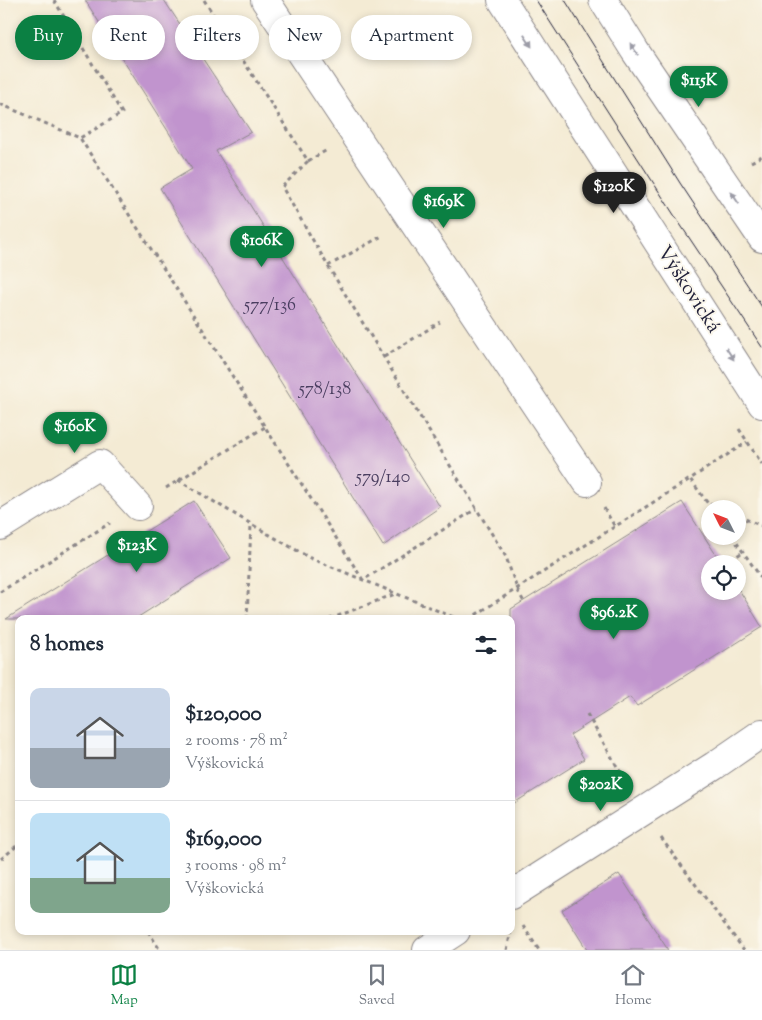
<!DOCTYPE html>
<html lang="en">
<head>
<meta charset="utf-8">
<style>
	:root { --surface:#fff; --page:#f6f6f7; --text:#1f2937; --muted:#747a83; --line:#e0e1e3; --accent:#0b8043 }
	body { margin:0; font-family:"Sorts Mill Goudy",serif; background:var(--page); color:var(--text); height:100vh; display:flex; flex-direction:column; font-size:19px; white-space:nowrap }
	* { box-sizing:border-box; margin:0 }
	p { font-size:16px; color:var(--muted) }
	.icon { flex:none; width:28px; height:28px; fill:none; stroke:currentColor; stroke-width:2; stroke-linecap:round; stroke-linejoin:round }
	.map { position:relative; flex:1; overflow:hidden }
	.panel { position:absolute; left:15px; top:615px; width:500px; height:320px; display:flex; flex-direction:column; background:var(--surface); border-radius:10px; box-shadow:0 2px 8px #0003 }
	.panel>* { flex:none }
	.hud { position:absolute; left:15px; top:15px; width:500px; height:45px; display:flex; gap:10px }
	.needle { width:32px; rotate:312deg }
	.controls { position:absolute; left:701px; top:500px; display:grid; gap:10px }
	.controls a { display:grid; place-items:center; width:45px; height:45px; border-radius:50%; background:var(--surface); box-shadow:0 2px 8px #0003; font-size:25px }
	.price { position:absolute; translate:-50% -42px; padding:0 11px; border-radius:18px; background:var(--accent); color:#fff; font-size:16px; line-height:32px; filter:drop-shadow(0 1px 2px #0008) }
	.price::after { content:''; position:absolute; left:50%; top:30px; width:15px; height:11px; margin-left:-8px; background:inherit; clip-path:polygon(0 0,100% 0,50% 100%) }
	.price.selected { background:#222; color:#fff }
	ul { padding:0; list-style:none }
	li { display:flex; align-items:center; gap:15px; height:125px; padding:0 15px }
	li+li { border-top:1px solid var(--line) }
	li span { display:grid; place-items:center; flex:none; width:140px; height:100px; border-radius:10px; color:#555 }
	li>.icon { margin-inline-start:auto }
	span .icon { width:60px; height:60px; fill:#fffc; stroke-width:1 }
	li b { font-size:21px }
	h2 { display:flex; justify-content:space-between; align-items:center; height:60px; padding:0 15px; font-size:21px }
	.tag { padding:0 18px; border-radius:22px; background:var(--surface); box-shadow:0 2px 8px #0003; font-size:18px; line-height:45px }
	.tag.selected { background:var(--accent); color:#fff }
	.tab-bar { display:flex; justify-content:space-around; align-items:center; height:70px; border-top:1px solid var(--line); background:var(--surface); font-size:14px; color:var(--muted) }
	.tab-bar a { display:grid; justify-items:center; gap:2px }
	.tab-bar .selected { color:var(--accent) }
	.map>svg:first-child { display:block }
	.building { fill:#c194ce }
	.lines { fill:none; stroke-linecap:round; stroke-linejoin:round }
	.minor-casing { stroke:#8b8688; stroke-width:30 }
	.path { stroke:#8b8688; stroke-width:3; stroke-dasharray:4 4; stroke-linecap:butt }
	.minor { stroke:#fff; stroke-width:28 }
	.tram { stroke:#22223b; stroke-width:1 }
	.oneway { fill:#9c9ca7 }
	.labels { text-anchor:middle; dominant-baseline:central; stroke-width:4; stroke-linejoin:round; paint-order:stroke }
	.number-label { font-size:18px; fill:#4a3e60 }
	.street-label { font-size:20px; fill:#22223b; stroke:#fbf7ec }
</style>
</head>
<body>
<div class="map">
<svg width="762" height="950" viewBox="0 0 762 950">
	<rect width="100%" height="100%" fill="#fbf7ec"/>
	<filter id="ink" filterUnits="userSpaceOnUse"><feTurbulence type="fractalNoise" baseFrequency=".02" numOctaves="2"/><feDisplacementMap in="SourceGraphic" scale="10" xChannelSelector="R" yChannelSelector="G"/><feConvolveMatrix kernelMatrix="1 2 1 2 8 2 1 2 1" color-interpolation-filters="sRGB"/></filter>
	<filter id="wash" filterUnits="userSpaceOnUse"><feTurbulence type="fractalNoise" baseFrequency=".0096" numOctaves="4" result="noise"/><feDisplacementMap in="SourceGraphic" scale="20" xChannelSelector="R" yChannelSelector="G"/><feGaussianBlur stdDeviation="1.12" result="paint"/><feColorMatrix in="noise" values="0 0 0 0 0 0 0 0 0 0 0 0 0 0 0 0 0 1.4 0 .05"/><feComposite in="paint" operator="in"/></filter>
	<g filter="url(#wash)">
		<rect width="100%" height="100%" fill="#f4ebd4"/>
		<g id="blocks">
			<path class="building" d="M 85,0 L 164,0 L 251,132 L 216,151 L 440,507 L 383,546 L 160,188 L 192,169 Z
				M 194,501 L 231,558 L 135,619 L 6,619 Z
				M 682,502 L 722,564 L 710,564 L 710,591 L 738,591 L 738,588 L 762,627 L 637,706 L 630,697 L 570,735 L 584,759 L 511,805 L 511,609 Z
				M 619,874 L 668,950 L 587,950 L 562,910 Z"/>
		</g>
	</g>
	<g filter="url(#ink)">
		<use href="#blocks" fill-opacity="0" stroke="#8b8688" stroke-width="1"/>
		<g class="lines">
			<defs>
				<path id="minor" d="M 265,0 L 587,482
					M 502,0 L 762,404
					M 603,0 L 635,51 L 762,238
					M 0,526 L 100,464 L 138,506
					M 511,895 L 714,766 L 762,733
					M 427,950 L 456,931"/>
			</defs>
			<use href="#minor" class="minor-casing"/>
			<path class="path" d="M 54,0 L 122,113 L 80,138
				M 204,0 L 308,161 L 282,187 L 328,266 L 506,557 L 517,589 L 524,602
				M 0,104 L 80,138 L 363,580 L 476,509
				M 308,161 L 327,150
				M 751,162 L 762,156
				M 328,266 L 382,236
				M 384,357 L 440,322
				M 739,429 L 762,464
				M 178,480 L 251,524 L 310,558 L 458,619
				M 166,488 L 265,427
				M 710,504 L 721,509
				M 604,508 L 615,527
				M 712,509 L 690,479 L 747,442
				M 738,516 L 762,526
				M 732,536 L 762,579
				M 724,564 L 743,552
				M 0,592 L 110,523
				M 247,619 L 251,524
				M 330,619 L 395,594
				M 469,619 L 690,479
				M 587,714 L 626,782
				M 661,838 L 744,950
				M 1,859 L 19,844
				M 523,926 L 539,950
				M 148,931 L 160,950
				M 507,950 L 511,931"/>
			<use href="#minor" class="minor"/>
			<path class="tram" d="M 536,0 L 676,218 L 762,347
				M 565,0 L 680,183 L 762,307"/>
		</g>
		<defs><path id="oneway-solid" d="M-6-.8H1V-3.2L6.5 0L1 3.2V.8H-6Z" transform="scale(1.25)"/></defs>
		<g class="oneway">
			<use href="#oneway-solid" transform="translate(528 41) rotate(57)"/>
			<use href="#oneway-solid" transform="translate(634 49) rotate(-123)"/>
			<use href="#oneway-solid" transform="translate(735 198) rotate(-124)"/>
			<use href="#oneway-solid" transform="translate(730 354) rotate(57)"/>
		</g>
	</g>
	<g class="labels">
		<g class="number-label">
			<text x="270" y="306">577/136</text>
			<text x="325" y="390">578/138</text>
			<text x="383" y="478">579/140</text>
		</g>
		<g class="street-label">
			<text transform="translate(688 290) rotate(57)">Výškovická</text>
		</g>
	</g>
</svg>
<div class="controls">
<a><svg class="needle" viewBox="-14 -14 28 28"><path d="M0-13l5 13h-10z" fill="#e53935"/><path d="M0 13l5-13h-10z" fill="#747a83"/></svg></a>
<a><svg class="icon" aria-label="locate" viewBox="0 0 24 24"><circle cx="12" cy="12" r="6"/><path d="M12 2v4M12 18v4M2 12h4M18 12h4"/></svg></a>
</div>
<b class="price" style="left:699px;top:108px">$115K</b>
<b class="price selected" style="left:614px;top:214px">$120K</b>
<b class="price" style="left:444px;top:229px">$169K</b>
<b class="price" style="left:262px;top:268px">$106K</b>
<b class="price" style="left:75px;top:454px">$160K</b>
<b class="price" style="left:137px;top:573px">$123K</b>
<b class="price" style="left:614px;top:640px">$96.2K</b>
<b class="price" style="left:601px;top:812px">$202K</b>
<div class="hud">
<a class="tag selected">Buy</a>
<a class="tag">Rent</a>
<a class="tag">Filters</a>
<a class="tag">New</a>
<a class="tag">Apartment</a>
</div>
<section class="panel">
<h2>8 homes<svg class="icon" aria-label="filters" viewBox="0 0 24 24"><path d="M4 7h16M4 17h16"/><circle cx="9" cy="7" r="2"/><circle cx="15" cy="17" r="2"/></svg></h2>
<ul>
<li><span style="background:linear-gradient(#c9d6e8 60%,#9aa5b1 0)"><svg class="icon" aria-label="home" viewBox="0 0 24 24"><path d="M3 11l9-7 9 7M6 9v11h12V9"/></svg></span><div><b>$120,000</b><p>2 rooms · 78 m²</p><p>Výškovická</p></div></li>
<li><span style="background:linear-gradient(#bfe0f5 65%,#7fa58c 0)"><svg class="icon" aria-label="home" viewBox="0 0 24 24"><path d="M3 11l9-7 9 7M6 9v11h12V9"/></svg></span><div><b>$169,000</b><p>3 rooms · 98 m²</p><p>Výškovická</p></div></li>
</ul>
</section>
</div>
<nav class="tab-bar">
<a class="selected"><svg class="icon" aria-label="map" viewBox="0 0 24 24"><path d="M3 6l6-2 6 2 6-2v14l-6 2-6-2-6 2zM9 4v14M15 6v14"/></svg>Map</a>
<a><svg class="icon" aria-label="saved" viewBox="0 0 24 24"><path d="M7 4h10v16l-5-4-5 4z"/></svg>Saved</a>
<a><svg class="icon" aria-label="home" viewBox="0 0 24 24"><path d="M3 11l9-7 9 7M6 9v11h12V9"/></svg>Home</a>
</nav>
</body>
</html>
